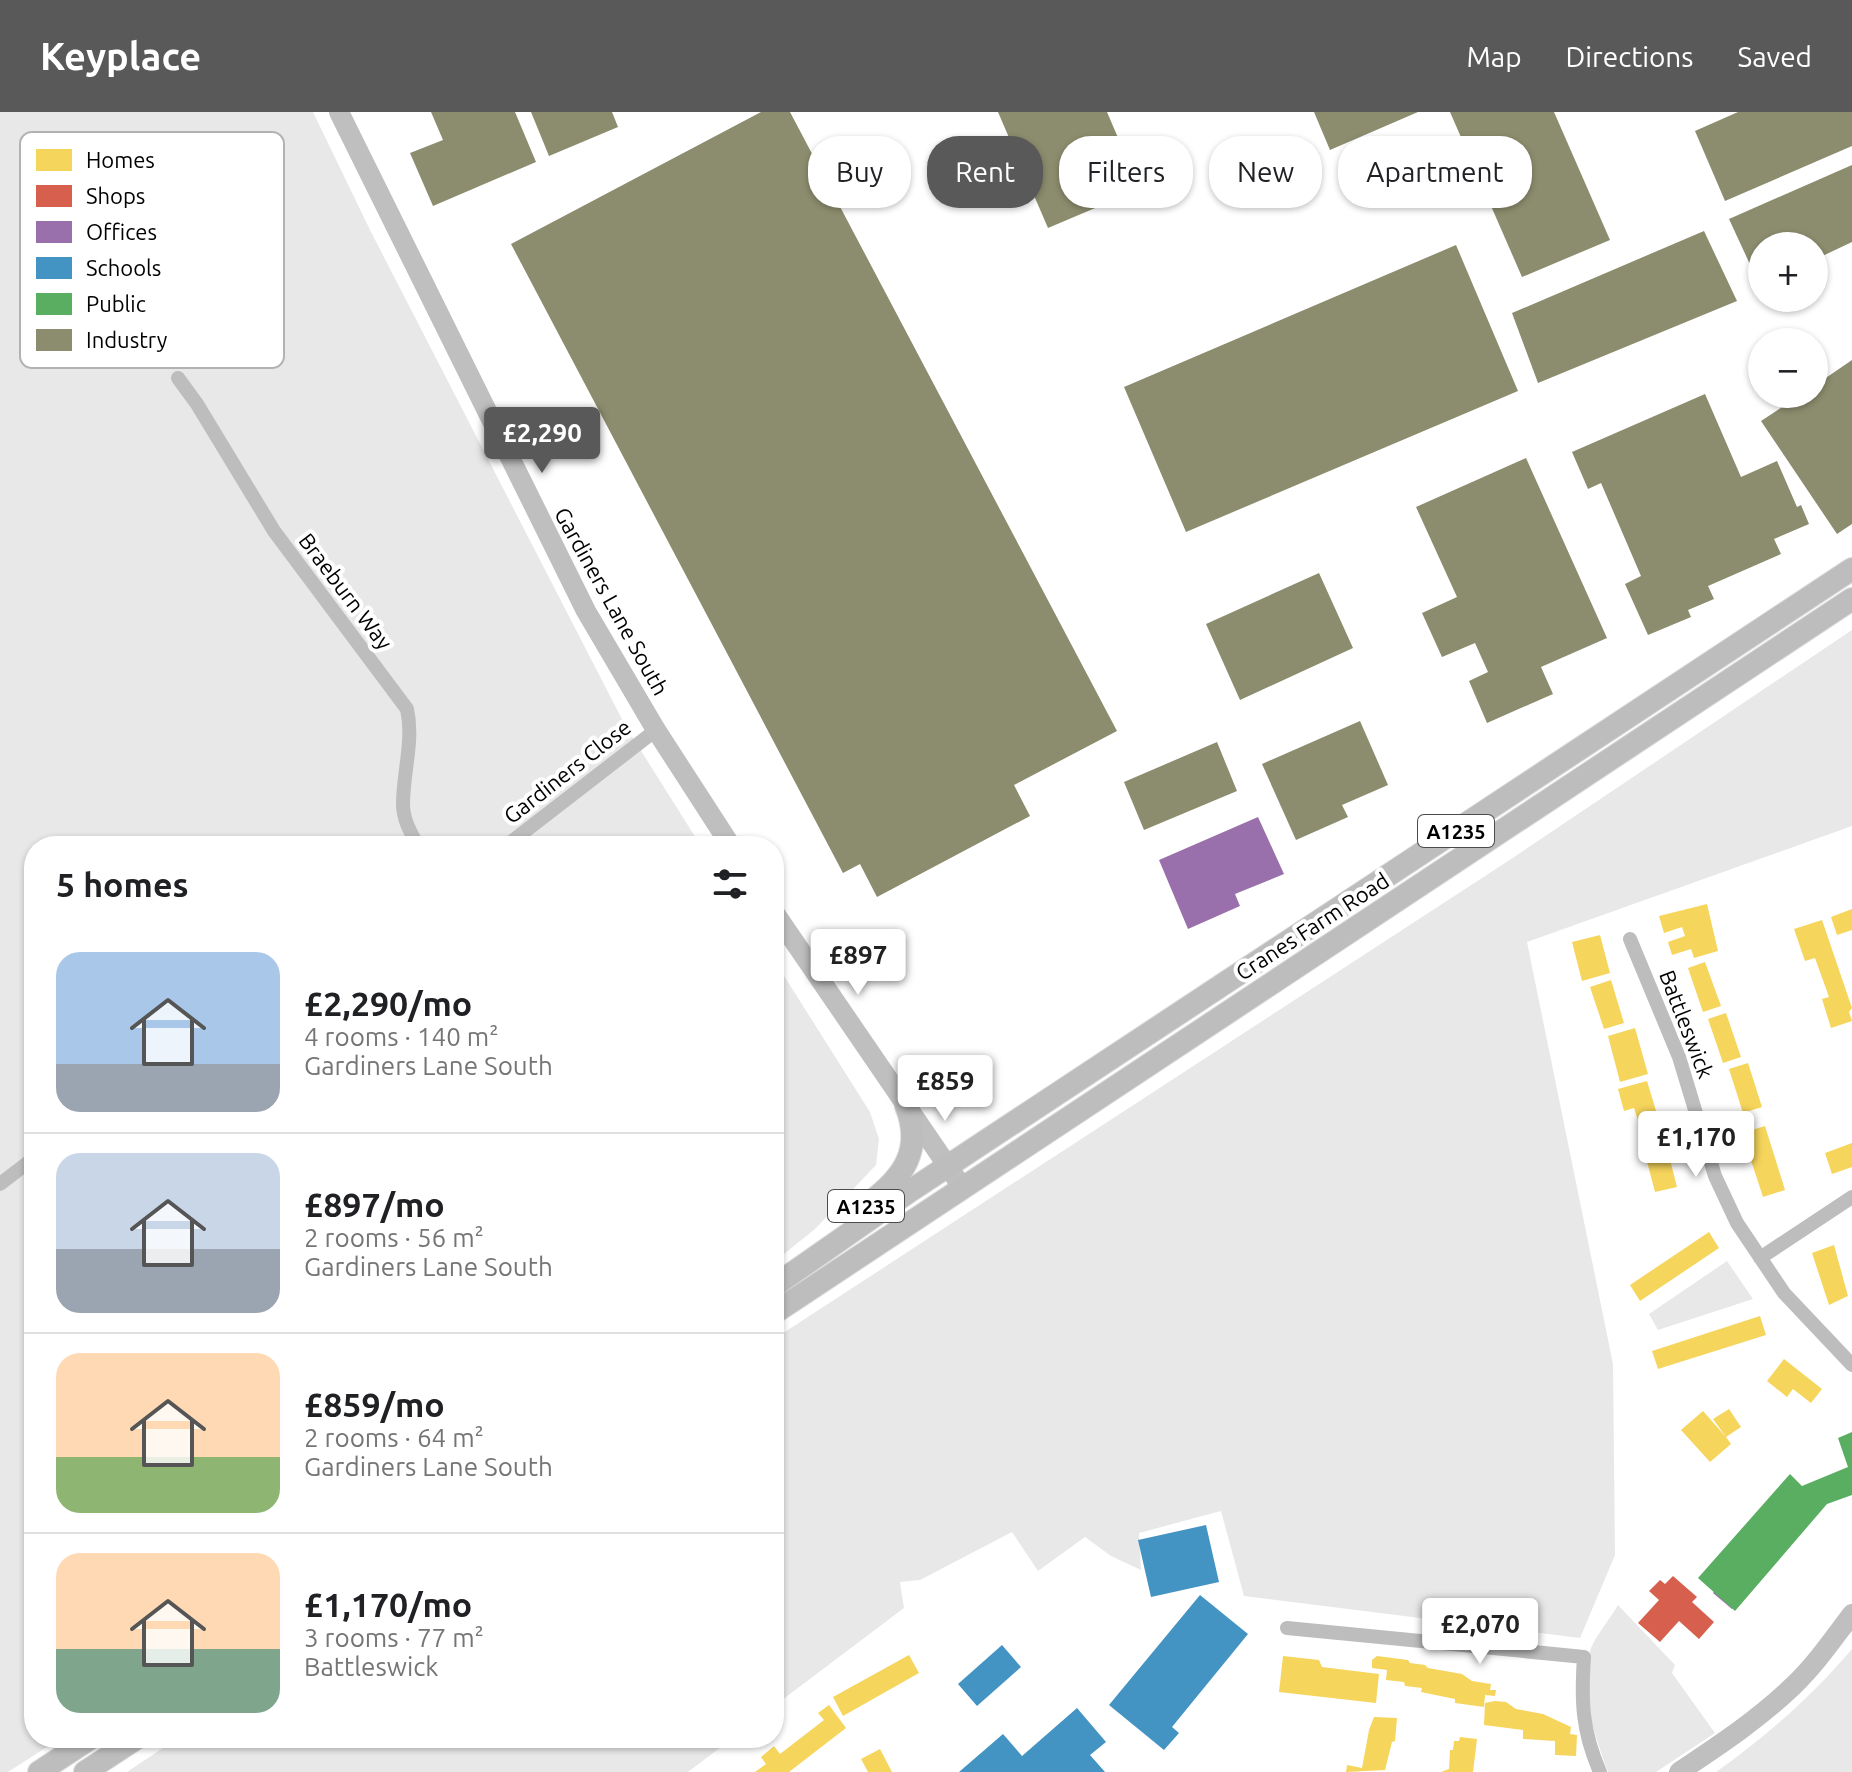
<!DOCTYPE html>
<html lang="en">
<head>
<meta charset="utf-8">
<style>
	:root { --surface:#fff; --page:#f6f6f6; --text:#202124; --muted:#757577; --line:#e0e0e0; --accent:#595959 }
	body { margin:0; font-family:Ubuntu,sans-serif; background:var(--page); color:var(--text); height:100vh; display:flex; flex-direction:column; font-size:30px; white-space:nowrap }
	* { box-sizing:border-box; margin:0 }
	p { font-size:26px; color:var(--muted) }
	.icon { flex:none; width:44px; height:44px; fill:none; stroke:currentColor; stroke-width:2; stroke-linecap:round; stroke-linejoin:round }
	.map { position:relative; flex:1; overflow:hidden }
	.details { position:absolute; left:24px; top:724px; width:760px; height:912px; display:flex; flex-direction:column; background:var(--surface); border-radius:32px; box-shadow:0 2px 6px #0004 }
	.details>* { flex:none }
	.banner { position:absolute; left:808px; top:24px; width:760px; height:72px; display:flex; gap:16px }
	.buttons { position:absolute; left:1748px; top:120px; display:grid; gap:16px }
	.buttons a { display:grid; place-items:center; width:80px; height:80px; border-radius:50%; background:var(--surface); box-shadow:0 2px 6px #0004; font-size:40px }
	.price { position:absolute; translate:-50% -68px; padding:0 18px; border-radius:8px; background:#fff; color:#222; font-size:26px; line-height:52px; filter:drop-shadow(0 2px 4px #0008) }
	.price::after { content:''; position:absolute; left:50%; top:48px; width:24px; height:18px; margin-left:-12px; background:inherit; clip-path:polygon(0 0,100% 0,50% 100%) }
	.price.on { background:var(--accent); color:#fff }
	ul { padding:0; list-style:none }
	li { display:flex; align-items:center; gap:24px; height:200px; padding:0 32px }
	li+li { border-top:2px solid var(--line) }
	li span { display:grid; place-items:center; flex:none; width:224px; height:160px; border-radius:24px; color:#555 }
	li>.icon { margin-inline-start:auto }
	span .icon { width:96px; height:96px; fill:#fffc; stroke-width:1 }
	li b { font-size:34px }
	h2 { display:flex; justify-content:space-between; align-items:center; height:96px; padding:0 32px; font-size:34px }
	.pill { padding:0 28px; border-radius:32px; background:var(--surface); box-shadow:0 2px 6px #0004; font-size:28px; line-height:72px }
	.pill.on { background:var(--accent); color:#fff }
	header { display:flex; align-items:center; gap:48px; box-sizing:border-box; height:112px; padding:0 40px; background:var(--accent); color:#fff }
	header strong { font-size:38px }
	nav { display:flex; gap:44px; margin-inline-start:auto; font-size:28px }
	.map>svg:first-child { display:block }
	.green { fill:#e8e8e8 }
	.homes { fill:#f6d55c }
	.shops { fill:#d6604d }
	.offices { fill:#9970ab }
	.schools { fill:#4393c3 }
	.public { fill:#5aae61 }
	.industry { fill:#8c8c6e }
	.lines { fill:none; stroke-linecap:round; stroke-linejoin:round }
	.primary-casing { stroke:#dbdbdb; stroke-width:24 }
	.street { stroke:#bdbdbd; stroke-width:14 }
	.secondary { stroke:#bfbfbf; stroke-width:20 }
	.primary { stroke:#bdbdbd; stroke-width:22 }
	.labels { text-anchor:middle; dominant-baseline:central; stroke-width:8; stroke-linejoin:round; paint-order:stroke }
	.shield { fill:#fff; stroke:#4c4c4c; stroke-width:2 }
	.shield-label { font-size:20px; font-weight:bold; fill:#000 }
	.street-label { font-size:22px; fill:#000; stroke:#fff }
	.key { fill:#fff; stroke:#b2b2b2; stroke-width:2 }
	.key-label { font-size:22px; fill:#000 }
</style>
</head>
<body>
<header>
<strong>Keyplace</strong>
<nav><a>Map</a><a>Directions</a><a>Saved</a></nav>
</header>
<div class="map">
<svg width="1852" height="1660" viewBox="0 0 1852 1660">
	<rect width="100%" height="100%" fill="#fff"/>
	<path class="green" d="M 0,0 L 313,0 L 370,118 L 626,615 L 701,734 L 34,734 L 34,1626 L 61,1626 L 8,1660 L 0,1660 Z
		M 1852,518 L 1852,714 L 1527,830 L 1613,1252 L 1615,1443 L 1580,1526 L 1244,1484 L 1221,1399 L 1139,1421 L 1141,1458 L 1111,1444 L 1085,1425 L 1038,1459 L 1012,1420 L 920,1468 L 900,1470 L 904,1496 L 774,1594 L 774,1227 L 1505,751 Z
		M 774,848 L 870,1000 L 879,1027 L 876,1053 L 815,1117 L 774,1150 Z
		M 1727,1149 L 1753,1187 L 1658,1218 L 1649,1202 Z
		M 1618,1493 L 1675,1553 L 1672,1561 L 1715,1621 L 1656,1660 L 1608,1660 C 1595,1623 1577,1576 1591,1536 C 1597,1522 1610,1507 1618,1493 Z
		M 1852,1537 L 1852,1660 L 1716,1660 C 1767,1624 1812,1584 1852,1537 Z
		M 178,1626 L 733,1626 L 688,1660 L 127,1660 Z"/>
	<path class="homes" d="M 1707,792 L 1718,839 L 1694,846 L 1691,837 L 1672,843 L 1668,830 L 1685,824 L 1682,815 L 1664,821 L 1659,804 Z
		M 1852,797 L 1852,818 L 1837,823 L 1831,805 Z
		M 1822,808 L 1852,896 L 1849,900 L 1852,909 L 1831,916 L 1822,887 L 1829,885 L 1815,846 L 1805,849 L 1794,817 Z
		M 1600,823 L 1610,861 L 1582,869 L 1572,830 Z
		M 1705,850 L 1721,894 L 1703,900 L 1688,856 Z
		M 1611,868 L 1624,911 L 1604,917 L 1590,875 Z
		M 1726,901 L 1741,945 L 1723,951 L 1708,907 Z
		M 1635,916 L 1648,962 L 1620,970 L 1608,924 Z
		M 1748,951 L 1762,995 L 1743,1001 L 1729,957 Z
		M 1647,969 L 1660,1012 L 1641,1018 L 1634,996 L 1624,999 L 1618,977 Z
		M 1765,1014 L 1785,1078 L 1763,1085 L 1742,1021 Z
		M 1852,1031 L 1852,1055 L 1832,1062 L 1825,1041 Z
		M 1666,1032 L 1677,1075 L 1655,1080 L 1644,1038 Z
		M 1709,1120 L 1719,1136 L 1640,1189 L 1630,1173 Z
		M 1834,1133 L 1848,1184 L 1829,1193 L 1812,1141 Z
		M 1760,1204 L 1766,1223 L 1658,1257 L 1652,1239 Z
		M 1784,1247 L 1822,1277 L 1811,1291 L 1793,1277 L 1787,1285 L 1767,1269 Z
		M 1729,1297 L 1741,1315 L 1726,1325 L 1731,1332 L 1710,1350 L 1681,1318 L 1703,1299 L 1726,1325 L 1713,1307 Z
		M 909,1543 L 919,1561 L 843,1604 L 833,1585 Z
		M 1283,1544 L 1319,1548 L 1322,1555 L 1379,1562 L 1376,1591 L 1279,1580 Z
		M 1377,1544 L 1408,1548 L 1410,1551 L 1425,1553 L 1428,1556 L 1462,1562 L 1472,1569 L 1491,1572 L 1490,1578 L 1496,1578 L 1495,1584 L 1485,1583 L 1484,1595 L 1455,1591 L 1455,1587 L 1421,1580 L 1422,1576 L 1405,1574 L 1404,1570 L 1386,1568 L 1387,1558 L 1372,1556 L 1372,1548 Z
		M 1495,1589 L 1506,1590 L 1516,1597 L 1543,1602 L 1571,1615 L 1570,1622 L 1577,1623 L 1576,1644 L 1555,1643 L 1555,1629 L 1523,1627 L 1523,1618 L 1484,1613 L 1485,1591 Z
		M 829,1593 L 846,1616 L 789,1660 L 755,1660 L 766,1652 L 761,1645 L 774,1634 L 780,1642 L 824,1608 L 818,1601 Z
		M 1374,1605 L 1397,1606 L 1395,1629 L 1392,1630 L 1385,1658 L 1346,1660 L 1347,1653 L 1362,1656 L 1369,1618 Z
		M 1460,1625 L 1477,1627 L 1473,1660 L 1441,1660 L 1449,1657 L 1450,1638 L 1453,1638 L 1454,1629 L 1459,1629 Z
		M 880,1637 L 892,1660 L 868,1660 L 861,1647 Z"/>
	<path class="shops" d="M 1673,1464 L 1697,1485 L 1692,1490 L 1714,1510 L 1699,1527 L 1679,1509 L 1660,1530 L 1638,1511 L 1659,1488 L 1649,1479 L 1660,1468 L 1665,1472 Z"/>
	<path class="offices" d="M 1258,705 L 1284,762 L 1235,782 L 1240,794 L 1188,817 L 1159,748 Z
		M 1723,1468 L 1743,1485 L 1732,1497 L 1713,1481 Z"/>
	<path class="schools" d="M 1206,1413 L 1219,1470 L 1151,1485 L 1138,1428 Z
		M 1200,1483 L 1248,1522 L 1172,1615 L 1179,1621 L 1164,1638 L 1109,1593 Z
		M 1002,1533 L 1021,1555 L 977,1594 L 958,1572 Z
		M 1077,1596 L 1106,1630 L 1090,1643 L 1105,1660 L 959,1660 L 1003,1622 L 1022,1644 Z"/>
	<path class="public" d="M 1852,1320 L 1852,1383 L 1827,1392 L 1735,1499 L 1698,1466 L 1790,1362 L 1802,1374 L 1848,1355 L 1838,1326 Z"/>
	<path class="industry" d="M 431,0 L 515,0 L 536,50 L 433,94 L 410,41 L 443,28 Z
		M 531,0 L 612,0 L 618,15 L 549,44 Z
		M 761,0 L 790,0 L 1117,619 L 1014,673 L 1030,704 L 877,785 L 860,752 L 843,761 L 511,132 Z
		M 998,0 L 1107,0 L 1140,77 L 1048,116 Z
		M 1314,0 L 1418,0 L 1330,38 Z
		M 1450,0 L 1554,0 L 1610,128 L 1522,165 Z
		M 1738,0 L 1852,0 L 1852,34 L 1725,89 L 1695,19 Z
		M 1852,53 L 1852,130 L 1814,148 L 1814,134 L 1762,134 L 1762,173 L 1760,174 L 1729,107 Z
		M 1704,119 L 1737,189 L 1538,271 L 1512,201 Z
		M 1456,133 L 1518,279 L 1186,420 L 1124,275 Z
		M 1852,248 L 1852,412 L 1837,422 L 1761,309 L 1802,282 L 1814,282 L 1814,274 Z
		M 1705,282 L 1741,365 L 1777,349 L 1797,395 L 1801,393 L 1809,412 L 1774,427 L 1781,442 L 1708,474 L 1714,487 L 1688,498 L 1691,505 L 1648,523 L 1625,472 L 1641,464 L 1601,371 L 1588,377 L 1572,340 Z
		M 1526,346 L 1607,526 L 1541,555 L 1553,582 L 1487,611 L 1469,569 L 1488,560 L 1475,531 L 1442,545 L 1422,501 L 1457,485 L 1416,395 Z
		M 1319,461 L 1353,536 L 1240,588 L 1206,512 Z
		M 1360,609 L 1388,673 L 1342,693 L 1348,705 L 1296,728 L 1262,652 Z
		M 1217,630 L 1237,679 L 1144,718 L 1124,670 Z"/>
	<g class="lines">
		<defs>
			<path id="primary" d="M 870,1090 C 904,1065 923,1037 906,994
				M 774,1174 L 910,1079 L 1852,457
				M 774,1201 L 1852,487
				M 39,1660 L 91,1626
				M 85,1660 L 137,1626"/>
		</defs>
		<use href="#primary" class="primary-casing"/>
		<path class="street" d="M 178,266 L 197,292 L 274,419 L 407,597 C 414,629 403,660 403,692 C 403,708 411,721 418,734
			M 506,734 L 656,618
			M 1630,827 L 1679,945 L 1715,1064 L 1737,1111 L 1784,1181 L 1852,1253
			M 0,1072 L 34,1046
			M 1760,1146 L 1852,1085
			M 1287,1516 L 1584,1545 C 1581,1589 1582,1619 1600,1660"/>
		<path class="secondary" d="M 339,0 L 586,499 L 656,618 L 731,734
			M 774,800 L 962,1075
			M 1679,1660 C 1718,1634 1759,1607 1793,1574 C 1816,1552 1833,1527 1852,1502"/>
		<use href="#primary" class="primary"/>
	</g>
	<g class="labels">
		<g class="shield">
			<rect x="1418" y="703" width="76" height="32" rx="6"/>
			<rect x="828" y="1078" width="76" height="32" rx="6"/>
		</g>
		<g class="shield-label">
			<text x="1456" y="719">A1235</text>
			<text x="866" y="1094">A1235</text>
		</g>
		<g class="street-label">
			<text transform="translate(346 479) rotate(53)">Braeburn Way</text>
			<text transform="translate(612 489) rotate(61)">Gardiners Lane South</text>
			<text transform="translate(567 659) rotate(-38)">Gardiners Close</text>
			<text transform="translate(1312 814) rotate(-33)">Cranes Farm Road</text>
			<text transform="translate(1687 912) rotate(69)">Battleswick</text>
		</g>
	</g>
	<rect x="20" y="20" width="264" height="236" rx="12" class="key"/>
	<rect x="36" y="37" width="36" height="22" fill="#f6d55c"/>
	<rect x="36" y="73" width="36" height="22" fill="#d6604d"/>
	<rect x="36" y="109" width="36" height="22" fill="#9970ab"/>
	<rect x="36" y="145" width="36" height="22" fill="#4393c3"/>
	<rect x="36" y="181" width="36" height="22" fill="#5aae61"/>
	<rect x="36" y="217" width="36" height="22" fill="#8c8c6e"/>
	<g class="key-label">
		<text x="86" y="56">Homes</text>
		<text x="86" y="92">Shops</text>
		<text x="86" y="128">Offices</text>
		<text x="86" y="164">Schools</text>
		<text x="86" y="200">Public</text>
		<text x="86" y="236">Industry</text>
	</g>
</svg>
<div class="buttons">
<a>+</a>
<a>−</a>
</div>
<b class="price on" style="left:542px;top:363px">£2,290</b>
<b class="price" style="left:858px;top:885px">£897</b>
<b class="price" style="left:945px;top:1011px">£859</b>
<b class="price" style="left:1696px;top:1067px">£1,170</b>
<b class="price" style="left:1480px;top:1554px">£2,070</b>
<div class="banner">
<a class="pill">Buy</a>
<a class="pill on">Rent</a>
<a class="pill">Filters</a>
<a class="pill">New</a>
<a class="pill">Apartment</a>
</div>
<section class="details">
<h2>5 homes<svg class="icon" aria-label="filters" viewBox="0 0 24 24"><path d="M4 7h16M4 17h16"/><circle cx="9" cy="7" r="2"/><circle cx="15" cy="17" r="2"/></svg></h2>
<ul>
<li><span style="background:linear-gradient(#a9c7e8 70%,#9aa5b1 0)"><svg class="icon" aria-label="home" viewBox="0 0 24 24"><path d="M3 11l9-7 9 7M6 9v11h12V9"/></svg></span><div><b>£2,290/mo</b><p>4 rooms · 140 m²</p><p>Gardiners Lane South</p></div></li>
<li><span style="background:linear-gradient(#c9d6e8 60%,#9aa5b1 0)"><svg class="icon" aria-label="home" viewBox="0 0 24 24"><path d="M3 11l9-7 9 7M6 9v11h12V9"/></svg></span><div><b>£897/mo</b><p>2 rooms · 56 m²</p><p>Gardiners Lane South</p></div></li>
<li><span style="background:linear-gradient(#ffd9b3 65%,#8fb573 0)"><svg class="icon" aria-label="home" viewBox="0 0 24 24"><path d="M3 11l9-7 9 7M6 9v11h12V9"/></svg></span><div><b>£859/mo</b><p>2 rooms · 64 m²</p><p>Gardiners Lane South</p></div></li>
<li><span style="background:linear-gradient(#ffd9b3 60%,#7fa58c 0)"><svg class="icon" aria-label="home" viewBox="0 0 24 24"><path d="M3 11l9-7 9 7M6 9v11h12V9"/></svg></span><div><b>£1,170/mo</b><p>3 rooms · 77 m²</p><p>Battleswick</p></div></li>
</ul>
</section>
</div>
</body>
</html>
